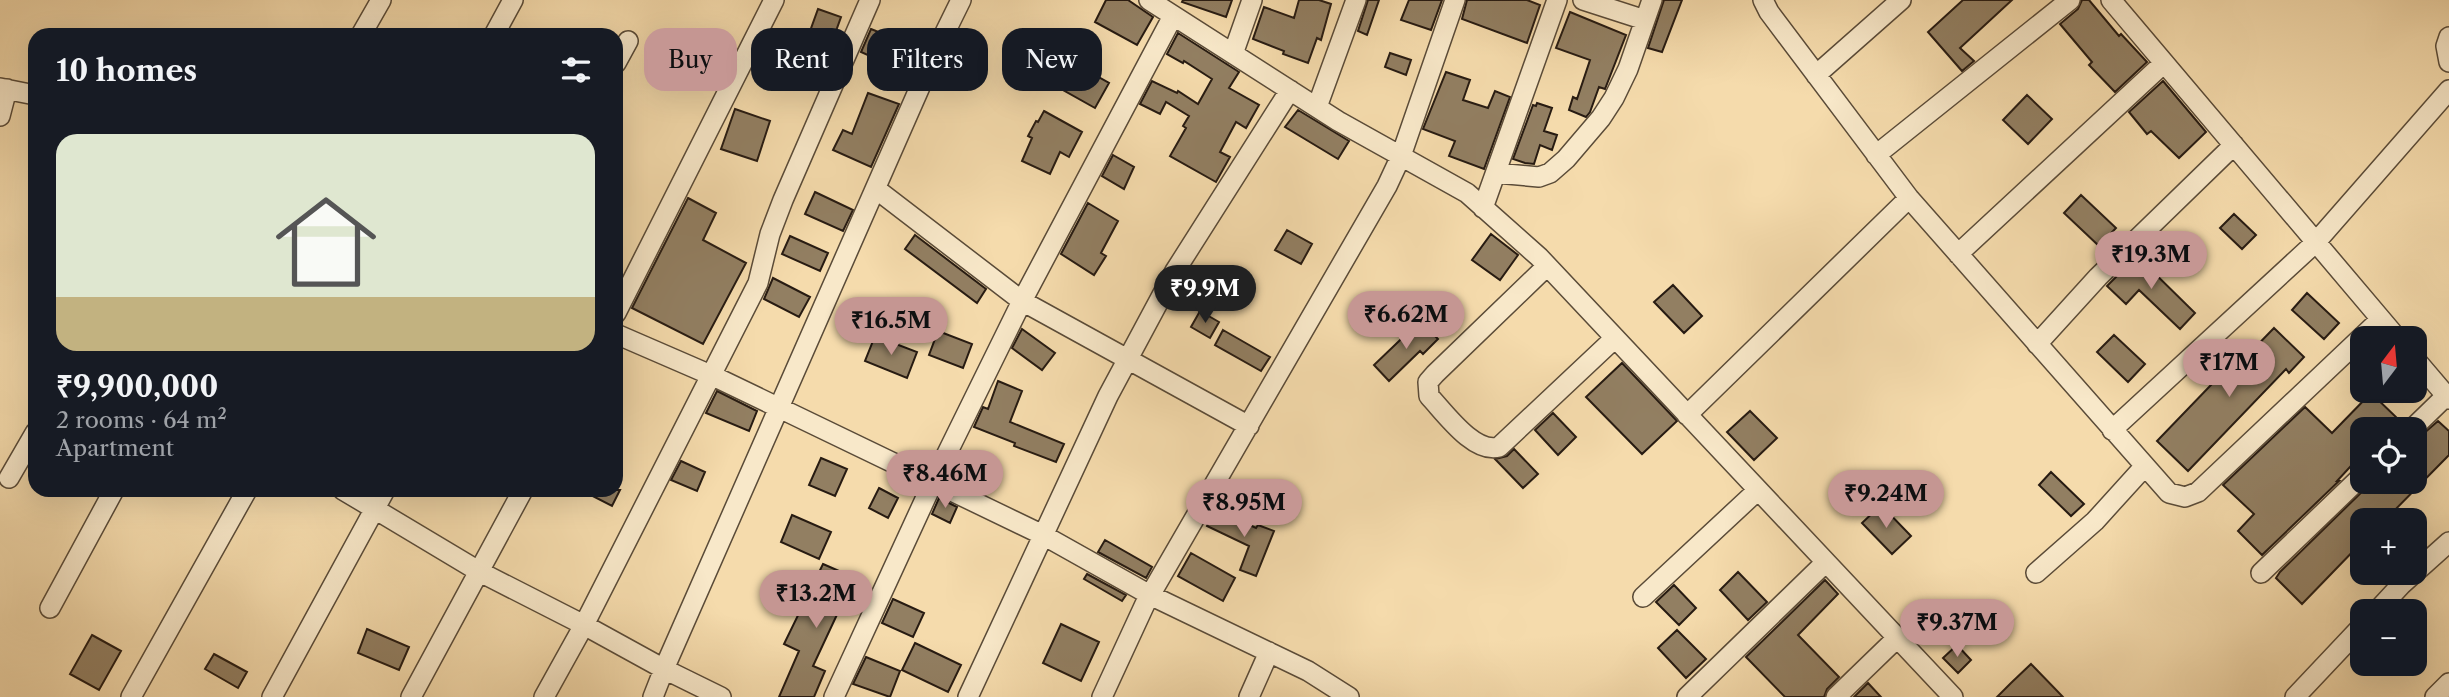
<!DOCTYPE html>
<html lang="en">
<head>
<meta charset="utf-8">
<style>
	:root { --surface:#171b24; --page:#20242c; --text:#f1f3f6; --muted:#9ea1a6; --accent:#c59692 }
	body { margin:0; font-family:"Libre Caslon Text",serif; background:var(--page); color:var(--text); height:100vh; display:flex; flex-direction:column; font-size:26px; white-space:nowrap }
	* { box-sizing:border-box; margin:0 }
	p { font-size:23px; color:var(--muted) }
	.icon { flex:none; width:38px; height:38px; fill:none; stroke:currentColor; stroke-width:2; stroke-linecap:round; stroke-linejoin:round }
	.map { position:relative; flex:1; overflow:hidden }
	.panel { position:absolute; left:28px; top:28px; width:595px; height:469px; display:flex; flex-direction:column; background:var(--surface); border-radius:21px; box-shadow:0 7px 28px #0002 }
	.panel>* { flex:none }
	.guide { position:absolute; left:644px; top:28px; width:665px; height:63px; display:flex; gap:14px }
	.needle { width:46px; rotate:16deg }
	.tools { position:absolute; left:2350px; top:326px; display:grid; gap:14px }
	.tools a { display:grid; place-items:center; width:77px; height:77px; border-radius:14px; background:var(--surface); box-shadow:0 7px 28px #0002; font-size:35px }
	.price { position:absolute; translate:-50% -60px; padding:0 16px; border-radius:24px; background:var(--accent); color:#111; font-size:23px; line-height:46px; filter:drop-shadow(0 2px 4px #0008) }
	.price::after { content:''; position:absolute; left:50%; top:42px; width:21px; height:16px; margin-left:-10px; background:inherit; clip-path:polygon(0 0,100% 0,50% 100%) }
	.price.current { background:#222; color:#fff }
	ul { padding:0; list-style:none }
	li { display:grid; align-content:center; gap:14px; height:371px; padding:0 28px }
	li span { display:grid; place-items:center; height:217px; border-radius:21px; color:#555 }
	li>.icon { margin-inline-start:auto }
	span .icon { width:126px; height:126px; fill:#fffc; stroke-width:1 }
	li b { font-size:30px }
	h2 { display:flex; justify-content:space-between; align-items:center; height:84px; padding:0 28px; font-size:30px }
	.tag { padding:0 24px; border-radius:21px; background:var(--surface); box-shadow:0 7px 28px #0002; font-size:24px; line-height:63px }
	.tag.current { background:var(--accent); color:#111 }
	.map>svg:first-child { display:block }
	.building { fill:#927f62; stroke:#271b12; stroke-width:2 }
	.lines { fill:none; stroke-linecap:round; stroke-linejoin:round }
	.minor-casing { stroke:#5a4b38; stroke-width:22 }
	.minor { stroke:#f8e8c9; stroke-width:19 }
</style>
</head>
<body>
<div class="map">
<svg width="2449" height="697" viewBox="0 0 2449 697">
	<rect width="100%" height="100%" fill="#f5dbac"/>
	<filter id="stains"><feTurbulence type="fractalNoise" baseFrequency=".00286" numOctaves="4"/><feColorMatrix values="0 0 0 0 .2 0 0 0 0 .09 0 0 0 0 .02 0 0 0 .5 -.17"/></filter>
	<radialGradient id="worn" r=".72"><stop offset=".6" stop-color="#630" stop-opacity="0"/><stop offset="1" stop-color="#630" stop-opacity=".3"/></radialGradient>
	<path class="building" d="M 1106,0 L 1128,0 L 1153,17 L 1137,45 L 1095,22 Z
		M 1183,0 L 1232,0 L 1226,17 L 1182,2 Z
		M 1299,0 L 1319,0 L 1331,4 L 1321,40 L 1317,38 L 1308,63 L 1283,54 L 1284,51 L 1253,39 L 1264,7 L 1294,18 Z
		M 1368,0 L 1379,0 L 1367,35 L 1358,31 Z
		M 1409,0 L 1442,0 L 1431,30 L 1401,20 Z
		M 1467,0 L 1527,0 L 1540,5 L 1527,43 L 1462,19 Z
		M 1664,0 L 1682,0 L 1662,52 L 1648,48 Z
		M 1963,0 L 2012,0 L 1960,48 L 1974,61 L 1962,71 L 1928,32 Z
		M 2082,0 L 2089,0 L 2119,36 L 2121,34 L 2147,62 L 2115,92 L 2089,65 L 2092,62 L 2060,24 L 2078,9 Z
		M 818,9 L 841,17 L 832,42 L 809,34 Z
		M 1570,12 L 1626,35 L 1605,89 L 1599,87 L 1590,112 L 1586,117 L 1569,110 L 1573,97 L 1577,99 L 1590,60 L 1556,48 Z
		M 871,29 L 923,50 L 912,75 L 861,52 Z
		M 1178,33 L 1239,72 L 1229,88 L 1259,105 L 1246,128 L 1236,122 L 1220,152 L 1230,157 L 1216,182 L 1170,156 L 1186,128 L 1183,126 L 1189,116 L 1166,102 L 1160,114 L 1140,104 L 1152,81 L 1177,93 L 1178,91 L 1198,104 L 1212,79 L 1184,61 L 1183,63 L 1167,54 Z
		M 1390,53 L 1411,60 L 1406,75 L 1385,67 Z
		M 1070,61 L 1109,83 L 1095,108 L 1056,86 Z
		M 1446,72 L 1470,80 L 1463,100 L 1488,108 L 1495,91 L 1510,97 L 1484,169 L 1449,156 L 1455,141 L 1423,129 Z
		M 2163,81 L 2206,132 L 2179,158 L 2151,131 L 2147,134 L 2129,112 Z
		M 868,93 L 899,104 L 871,167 L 833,150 L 843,130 L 852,134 Z
		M 2027,95 L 2052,119 L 2028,144 L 2003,120 Z
		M 1537,103 L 1552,108 L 1544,131 L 1557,135 L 1552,150 L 1540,145 L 1534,164 L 1525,163 L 1513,159 L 1533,105 L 1536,106 Z
		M 735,109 L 770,121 L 757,161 L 721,149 Z
		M 1298,110 L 1349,141 L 1338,159 L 1285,127 Z
		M 1044,111 L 1082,132 L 1069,157 L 1060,152 L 1050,174 L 1022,161 L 1032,138 L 1028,136 L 1036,121 L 1038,122 Z
		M 1113,155 L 1134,167 L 1124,189 L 1102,176 Z
		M 815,192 L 853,210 L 843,231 L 805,214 Z
		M 2081,195 L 2116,228 L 2099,246 L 2064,213 Z
		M 688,198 L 716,213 L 703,240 L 746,263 L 703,344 L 632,308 Z
		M 1088,203 L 1118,221 L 1101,253 L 1106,256 L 1094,275 L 1061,254 Z
		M 2234,214 L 2256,235 L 2242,249 L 2220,228 Z
		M 1287,230 L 1312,244 L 1301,264 L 1275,250 Z
		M 1491,234 L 1518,255 L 1500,280 L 1472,260 Z
		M 915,235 L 986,289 L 977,303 L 905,249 Z
		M 790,236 L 828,253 L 820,271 L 782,254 Z
		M 2137,256 L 2195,313 L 2180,329 L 2139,290 L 2126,304 L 2107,286 Z
		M 773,278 L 810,297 L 799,317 L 764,299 Z
		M 1673,285 L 1702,316 L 1684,333 L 1654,302 Z
		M 2307,293 L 2339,323 L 2324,339 L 2292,310 Z
		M 1200,311 L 1219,322 L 1210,338 L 1191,327 Z
		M 1420,321 L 1438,339 L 1423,354 L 1420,351 L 1389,381 L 1374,365 Z
		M 2274,328 L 2304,357 L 2289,373 L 2286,369 L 2188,471 L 2157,441 L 2237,358 L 2241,362 Z
		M 1022,329 L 1055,353 L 1042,370 L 1012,348 Z
		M 1223,330 L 1270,357 L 1261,371 L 1215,345 Z
		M 938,331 L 972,344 L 963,368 L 929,355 Z
		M 2114,335 L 2145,364 L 2128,382 L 2097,352 Z
		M 875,336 L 917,352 L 907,378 L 865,361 Z
		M 1622,363 L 1677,421 L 1642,454 L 1586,397 Z
		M 998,381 L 1022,391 L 1010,422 L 1064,444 L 1056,462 L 1014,446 L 1015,443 L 974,427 L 983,407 L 988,409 Z
		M 717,391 L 757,411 L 749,431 L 706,413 Z
		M 2371,393 L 2397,418 L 2387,429 L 2362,429 L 2362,454 L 2337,481 L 2339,481 L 2262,555 L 2238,531 L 2254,514 L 2223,485 L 2305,407 L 2332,433 Z
		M 1750,411 L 1777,438 L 1754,460 L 1727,432 Z
		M 1553,413 L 1576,437 L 1558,455 L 1535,430 Z
		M 2438,421 L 2449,431 L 2449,455 L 2385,520 L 2362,520 L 2362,542 L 2302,604 L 2276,578 L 2280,572 L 2373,481 L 2415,481 L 2415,441 Z
		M 1514,449 L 1538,474 L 1523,488 L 1495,459 L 1507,456 Z
		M 961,453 L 980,461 L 973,479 L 952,471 Z
		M 821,458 L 847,469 L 835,496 L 809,485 Z
		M 681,461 L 705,472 L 697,491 L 671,480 Z
		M 2051,472 L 2084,504 L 2071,516 L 2039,485 Z
		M 879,488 L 898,498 L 888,518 L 869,508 Z
		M 581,490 L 620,490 L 612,506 Z
		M 939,498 L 957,507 L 950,523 L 932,514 Z
		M 1881,505 L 1911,536 L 1892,554 L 1862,523 Z
		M 1215,509 L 1256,528 L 1258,525 L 1274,531 L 1256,576 L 1240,570 L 1249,546 L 1207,526 Z
		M 792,515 L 831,532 L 819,559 L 781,542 Z
		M 1105,540 L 1152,567 L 1146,578 L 1098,552 Z
		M 1191,553 L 1235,578 L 1223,601 L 1178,576 Z
		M 823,564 L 862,581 L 856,594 L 848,591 L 813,666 L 825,671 L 814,697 L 779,697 L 799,651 L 784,644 Z
		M 1738,572 L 1767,602 L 1748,620 L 1720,590 Z
		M 1087,574 L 1126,595 L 1122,601 L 1084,579 Z
		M 1825,580 L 1838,594 L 1798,635 L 1839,677 L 1827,689 L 1824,697 L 1785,697 L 1746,657 Z
		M 1674,585 L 1696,608 L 1679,625 L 1656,602 Z
		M 893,599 L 924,613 L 913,637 L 882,623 Z
		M 1061,624 L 1099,642 L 1081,681 L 1043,663 Z
		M 367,629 L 409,647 L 399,670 L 358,653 Z
		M 1677,630 L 1706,659 L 1686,678 L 1658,648 Z
		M 92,635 L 121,651 L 99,690 L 70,674 Z
		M 915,643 L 961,665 L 948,692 L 902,670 Z
		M 1957,645 L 1971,660 L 1958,673 L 1943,658 Z
		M 214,654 L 247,672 L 238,688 L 205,669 Z
		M 866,657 L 900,671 L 890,697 L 853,684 Z
		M 2031,664 L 2063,697 L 1997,697 L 2011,683 Z
		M 1868,683 L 1881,697 L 1854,697 Z"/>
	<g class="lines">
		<defs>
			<path id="minor" d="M 1149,0 L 1338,121 L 1467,193 L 1539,257 L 1953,697
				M 1583,0 L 1645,20
				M 1763,0 L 1769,12 L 1909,198 L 2169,493 L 2185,497 L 2198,492 L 2381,319
				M 2111,0 L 2397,338
				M 361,35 L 381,0
				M 494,35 L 513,0
				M 2449,37 L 2446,46 L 2449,62
				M 1233,54 L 1252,0
				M 616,63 L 628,41
				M 1816,75 L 1901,0
				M 0,88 L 35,95
				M 1317,107 L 1356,0
				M 0,116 L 7,89
				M 1876,155 L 2070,0
				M 1496,173 L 1539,177 L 1550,173 L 1566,159 L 1601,118 L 1614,98 L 1628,69 L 1652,0
				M 876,189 L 1022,301 L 1249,426
				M 1483,208 L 1557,0
				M 1958,254 L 2164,63
				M 1547,266 L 1435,374 L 1428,382 L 1429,396 C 1445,413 1474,454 1499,447 L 1615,338
				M 616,313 L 774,0
				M 616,334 L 713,376 L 1043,535 L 1150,595 L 1308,671 L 1349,697
				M 2037,344 L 2098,277 L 2234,145
				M 2415,359 L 2449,399
				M 1687,415 L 1909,198
				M 2412,429 L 2446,396
				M 2112,430 L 2316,242 L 2449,90
				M 9,478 L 35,433
				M 343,490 L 480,572 L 584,625 L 664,669 L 653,697
				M 2036,573 L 2095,521 L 2144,467
				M 2261,573 L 2362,476
				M 1643,597 L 1758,490
				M 50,608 L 114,490
				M 2377,611 L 2401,585 L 2449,542
				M 131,697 L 247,490
				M 272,697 L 385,490
				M 411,697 L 523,490
				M 544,697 L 584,625 L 758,283 L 770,234 L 783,200 L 870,0
				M 721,697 L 664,669 L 934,55 L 961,0
				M 834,697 L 933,482 L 1022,301 L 1173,16
				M 968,697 L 1108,396 L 1175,271 L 1290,90
				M 1102,697 L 1145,604 L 1387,186 L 1401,156 L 1455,0
				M 1249,697 L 1269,652
				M 1687,697 L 1826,562
				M 1836,697 L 1897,638
				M 2295,697 L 2362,626
				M 2435,697 L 2449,683"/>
		</defs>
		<use href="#minor" class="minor-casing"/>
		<use href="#minor" class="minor"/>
	</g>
	<rect width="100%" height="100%" filter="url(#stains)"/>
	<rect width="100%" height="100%" fill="url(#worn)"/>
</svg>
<div class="tools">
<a><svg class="needle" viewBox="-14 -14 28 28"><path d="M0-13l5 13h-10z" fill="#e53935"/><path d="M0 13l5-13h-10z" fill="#9ea1a6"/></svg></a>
<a><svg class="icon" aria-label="locate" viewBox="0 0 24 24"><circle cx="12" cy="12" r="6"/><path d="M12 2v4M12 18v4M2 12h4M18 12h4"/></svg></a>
<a>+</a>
<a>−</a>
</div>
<b class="price" style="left:2151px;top:291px">₹19.3M</b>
<b class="price current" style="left:1205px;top:325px">₹9.9M</b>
<b class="price" style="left:1406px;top:351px">₹6.62M</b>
<b class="price" style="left:891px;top:357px">₹16.5M</b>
<b class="price" style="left:2229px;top:399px">₹17M</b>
<b class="price" style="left:945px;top:510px">₹8.46M</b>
<b class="price" style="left:1886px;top:530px">₹9.24M</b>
<b class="price" style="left:1244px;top:539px">₹8.95M</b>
<b class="price" style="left:816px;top:630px">₹13.2M</b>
<b class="price" style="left:1957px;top:659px">₹9.37M</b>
<div class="guide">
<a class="tag current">Buy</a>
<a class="tag">Rent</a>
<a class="tag">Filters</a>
<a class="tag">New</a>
</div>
<section class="panel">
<h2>10 homes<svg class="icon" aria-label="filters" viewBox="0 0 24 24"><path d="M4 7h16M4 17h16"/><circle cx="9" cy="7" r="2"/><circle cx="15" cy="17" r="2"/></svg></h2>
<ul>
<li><span style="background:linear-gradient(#dfe7d0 75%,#c2b280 0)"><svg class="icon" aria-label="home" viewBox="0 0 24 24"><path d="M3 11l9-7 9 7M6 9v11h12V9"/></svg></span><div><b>₹9,900,000</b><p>2 rooms · 64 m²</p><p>Apartment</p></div></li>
</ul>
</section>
</div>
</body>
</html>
